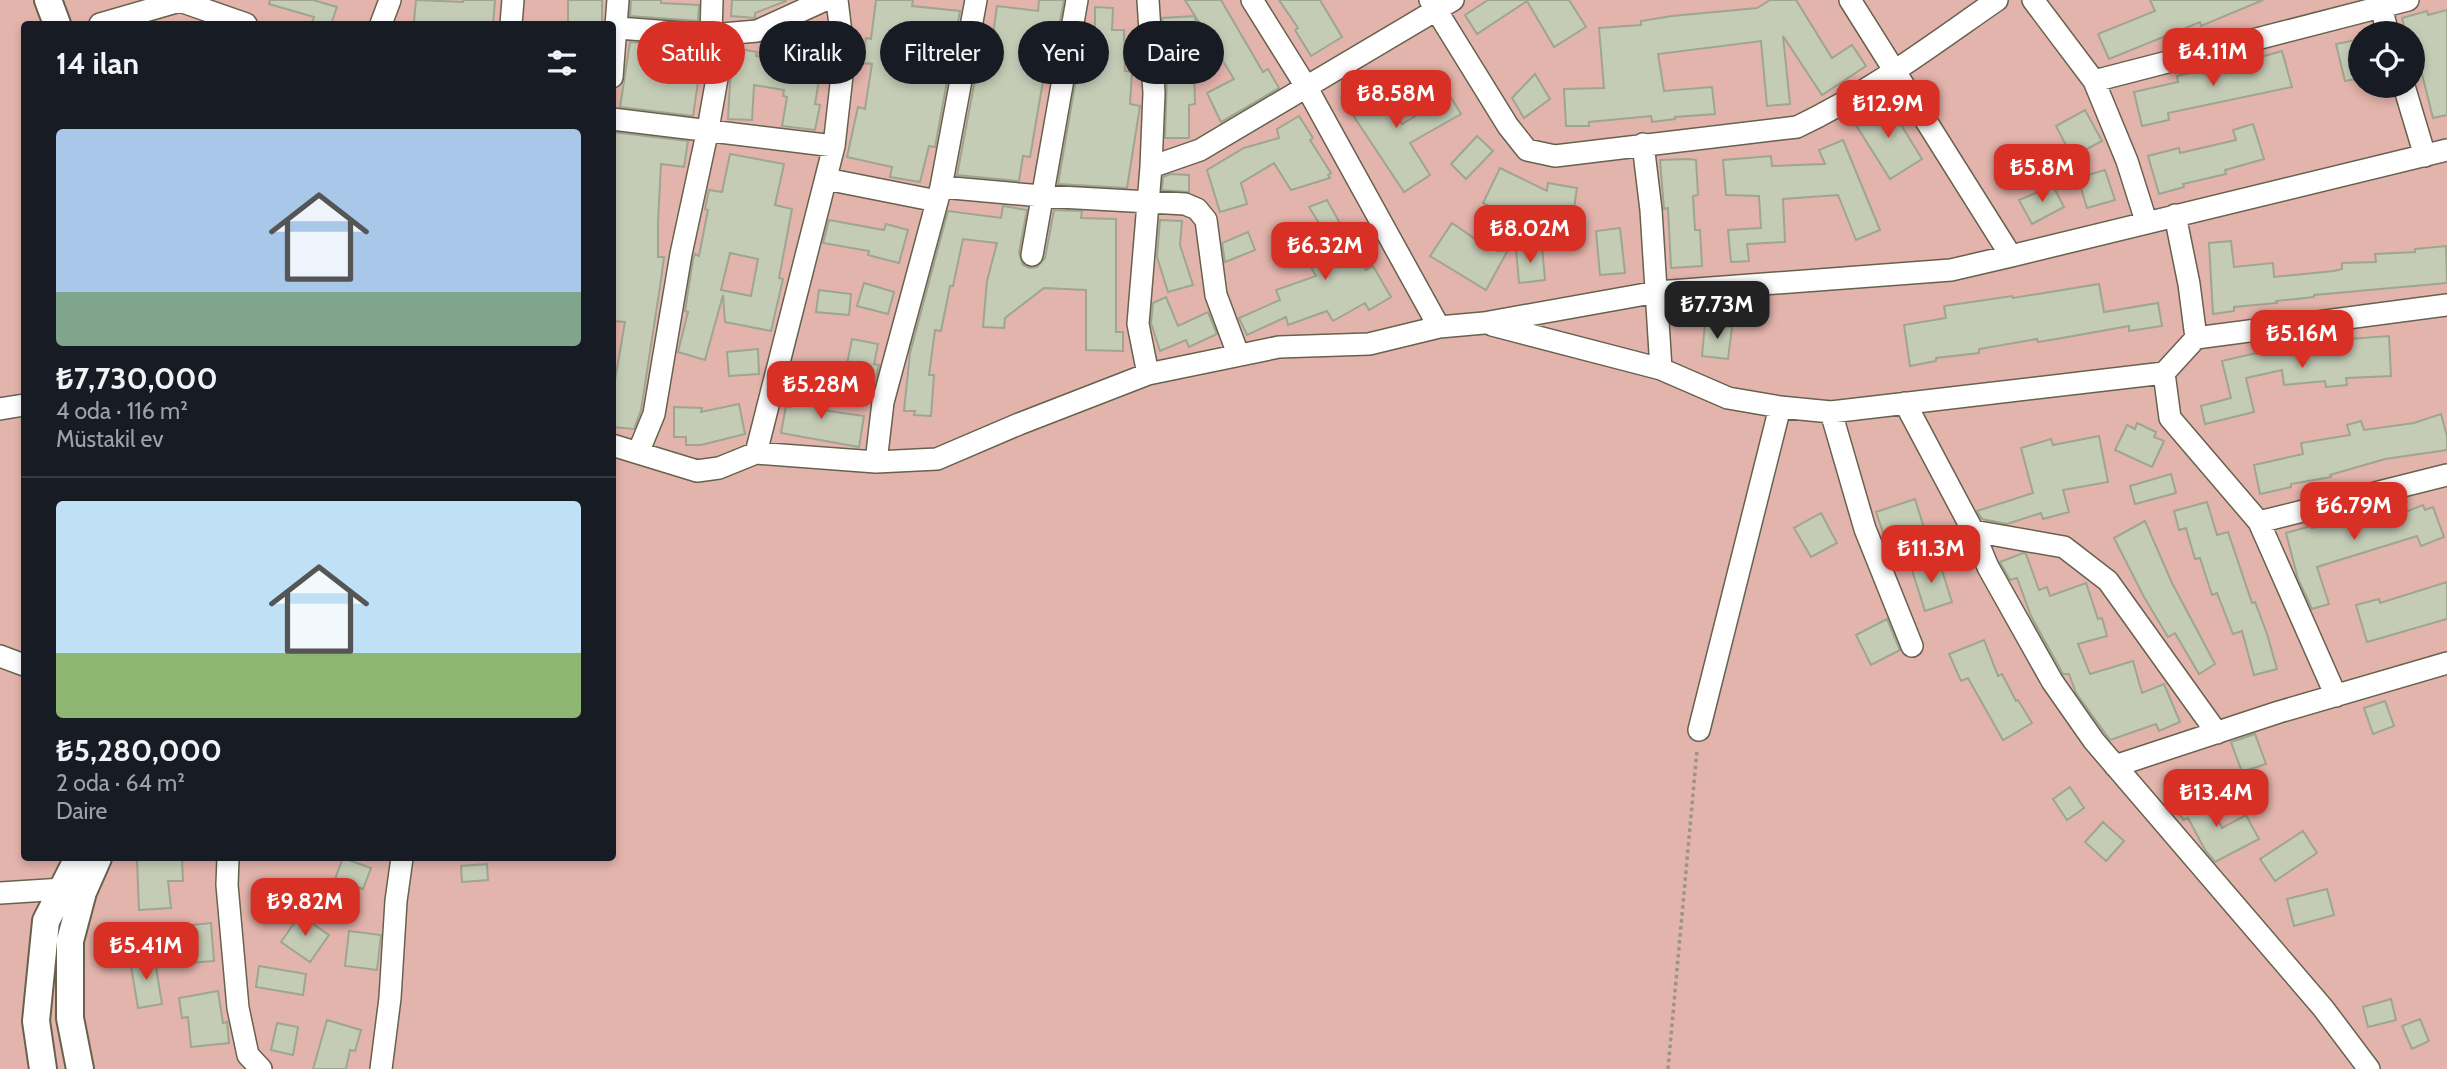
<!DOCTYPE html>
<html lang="tr">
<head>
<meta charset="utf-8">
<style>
	:root { --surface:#171b24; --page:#242831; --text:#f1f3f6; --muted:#9ea1a6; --line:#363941; --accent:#d93025 }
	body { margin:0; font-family:Cabin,sans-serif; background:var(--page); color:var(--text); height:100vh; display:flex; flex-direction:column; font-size:26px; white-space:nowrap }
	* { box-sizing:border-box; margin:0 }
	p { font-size:23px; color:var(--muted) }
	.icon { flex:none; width:38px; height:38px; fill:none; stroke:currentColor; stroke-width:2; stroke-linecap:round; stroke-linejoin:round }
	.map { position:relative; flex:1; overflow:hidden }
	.panel { position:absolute; left:21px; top:21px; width:595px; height:840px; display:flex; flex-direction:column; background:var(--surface); border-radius:7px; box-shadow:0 4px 10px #0003 }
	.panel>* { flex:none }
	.hud { position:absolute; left:637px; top:21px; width:665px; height:63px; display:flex; gap:14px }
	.fabs { position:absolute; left:2348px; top:21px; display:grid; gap:14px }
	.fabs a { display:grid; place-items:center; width:77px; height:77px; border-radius:50%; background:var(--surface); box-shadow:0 4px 10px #0003; font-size:35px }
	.price { position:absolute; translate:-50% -60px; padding:0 16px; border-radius:14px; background:var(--accent); color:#fff; font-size:23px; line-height:46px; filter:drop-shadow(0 2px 4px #0008) }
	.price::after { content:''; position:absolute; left:50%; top:42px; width:21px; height:16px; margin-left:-10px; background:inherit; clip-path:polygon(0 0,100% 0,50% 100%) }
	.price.current { background:#222; color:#fff }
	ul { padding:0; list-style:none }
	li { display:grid; align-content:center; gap:14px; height:371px; padding:0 35px }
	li+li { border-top:2px solid var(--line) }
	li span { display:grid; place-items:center; height:217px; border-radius:7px; color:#555 }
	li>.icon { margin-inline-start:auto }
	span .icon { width:126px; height:126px; fill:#fffc; stroke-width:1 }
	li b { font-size:30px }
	h2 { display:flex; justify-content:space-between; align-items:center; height:84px; padding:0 35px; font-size:30px }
	.tag { padding:0 24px; border-radius:32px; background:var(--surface); box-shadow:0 4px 10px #0003; font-size:24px; line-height:63px }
	.tag.current { background:var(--accent); color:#fff }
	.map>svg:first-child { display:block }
	.green { fill:#e3b4ac; fill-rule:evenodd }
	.building { fill:#c5ccb6; stroke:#9ea590; stroke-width:2; fill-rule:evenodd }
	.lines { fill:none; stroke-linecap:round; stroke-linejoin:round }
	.minor-casing { stroke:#67614d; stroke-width:24 }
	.major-casing { stroke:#67614d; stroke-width:30 }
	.path { stroke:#9b9585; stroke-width:3.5; stroke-dasharray:3.5 3.5; stroke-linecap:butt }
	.minor { stroke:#fff; stroke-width:21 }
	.major { stroke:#fff; stroke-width:26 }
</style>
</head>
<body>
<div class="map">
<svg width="2447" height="1069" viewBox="0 0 2447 1069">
	<rect width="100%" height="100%" fill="#eee6d0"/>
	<path class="green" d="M 0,0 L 2447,0 L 2447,1069 L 0,1069 ZM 24,24 L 612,24 L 612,858 L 24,858 ZM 2361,33 L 2413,33 L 2413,86 L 2361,86 Z"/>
	<path class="building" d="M 270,0 L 313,0 L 337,7 L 331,24 L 312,24 L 314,17 L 269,4 Z
		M 416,0 L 463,2 L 463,0 L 495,0 L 493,24 L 437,24 L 414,22 Z
		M 568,0 L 602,0 L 602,24 L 568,24 Z
		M 631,0 L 661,0 L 661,3 L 699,5 L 698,21 L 630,16 Z
		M 732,0 L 786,0 L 786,1 L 755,13 L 755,18 L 731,16 Z
		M 876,0 L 913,0 L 912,6 L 960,11 L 935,147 L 929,146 L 920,182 L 890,177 L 892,167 L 847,157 L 858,107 L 865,109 L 872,64 L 862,63 L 866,38 L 871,39 Z
		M 1039,0 L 1064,0 L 1054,53 L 1048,52 L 1030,157 L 1023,156 L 1019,181 L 957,175 L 980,53 L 990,55 L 997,6 L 1038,11 Z
		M 1185,0 L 1221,0 L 1263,72 L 1268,69 L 1279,88 L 1221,122 L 1207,93 L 1234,79 L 1195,16 L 1199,77 L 1194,67 L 1195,104 L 1189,105 L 1189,138 L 1165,138 L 1167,75 L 1162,18 L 1195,16 Z
		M 1279,0 L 1320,0 L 1342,37 L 1311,56 L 1295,30 L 1298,28 Z
		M 1488,0 L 1569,0 L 1586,27 L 1554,47 L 1527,1 L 1477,34 L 1465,15 Z
		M 1770,0 L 1796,0 L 1832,58 L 1852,45 L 1866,66 L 1822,95 L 1783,36 L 1790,104 L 1767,106 L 1761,41 L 1658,54 L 1664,91 L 1712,87 L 1715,114 L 1675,117 L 1675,119 L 1652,122 L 1651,116 L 1589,122 L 1589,126 L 1566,126 L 1564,89 L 1604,88 L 1599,28 L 1641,25 L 1641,21 L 1672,16 L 1757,8 Z
		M 2150,0 L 2263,0 L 2201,26 L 2200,22 L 2109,59 L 2098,34 L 2155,11 Z
		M 1095,7 L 1113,8 L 1112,30 L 1124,30 L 1125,71 L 1132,72 L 1130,104 L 1140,106 L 1127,188 L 1058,184 L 1078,67 L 1095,69 Z
		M 2447,10 L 2447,115 L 2433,118 L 2419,62 L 2413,63 L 2413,33 L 2406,33 L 2402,18 L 2427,11 L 2428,15 Z
		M 2361,39 L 2361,78 L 2345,81 L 2336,44 Z
		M 630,42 L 703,48 L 693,116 L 620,107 Z
		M 735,48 L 757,52 L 756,56 L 786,61 L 784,68 L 820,74 L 815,104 L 820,105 L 815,130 L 782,126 L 787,97 L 783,96 L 784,90 L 754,85 L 752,120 L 728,119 L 730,83 Z
		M 2282,51 L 2292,87 L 2168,113 L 2169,120 L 2142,126 L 2134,92 L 2178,82 L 2177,76 L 2204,70 L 2205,74 L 2262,61 L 2261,57 Z
		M 1535,74 L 1550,99 L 1524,118 L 1512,98 Z
		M 1374,76 L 1388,97 L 1384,99 L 1402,124 L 1450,96 L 1461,114 L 1410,143 L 1430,175 L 1404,192 L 1341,97 Z
		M 1887,102 L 1922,159 L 1890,179 L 1854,122 Z
		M 2085,110 L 2102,141 L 2072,157 L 2056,126 Z
		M 1299,116 L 1313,138 L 1310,140 L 1331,173 L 1328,175 L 1330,178 L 1291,190 L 1274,163 L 1241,183 L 1247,204 L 1220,212 L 1207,170 L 1244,148 L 1279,138 L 1277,129 Z
		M 2253,124 L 2264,159 L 2225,170 L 2226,174 L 2183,184 L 2184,187 L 2159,194 L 2148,156 L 2179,148 L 2180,153 L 2236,140 L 2233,130 Z
		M 612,132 L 688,141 L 684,167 L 661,164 L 658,222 L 658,257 L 664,257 L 661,280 L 641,410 L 634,429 L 612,427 L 612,397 L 625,322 L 612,321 Z
		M 1477,136 L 1493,151 L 1466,179 L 1451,164 Z
		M 1843,140 L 1880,230 L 1856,240 L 1838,195 L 1783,199 L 1785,242 L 1747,244 L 1749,261 L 1731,262 L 1728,230 L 1761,228 L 1759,196 L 1726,195 L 1723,160 L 1771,156 L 1772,166 L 1825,164 L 1819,150 Z
		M 730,154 L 784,164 L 775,205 L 792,209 L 779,278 L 783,279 L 771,331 L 725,322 L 723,295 L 705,360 L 678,352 L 688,312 L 685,311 L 693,259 L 695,254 L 699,256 L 708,210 L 705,209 L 709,190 L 722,192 ZM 730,253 L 758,259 L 751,296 L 721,290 Z
		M 1690,159 L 1696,160 L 1698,195 L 1693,196 L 1695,230 L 1700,230 L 1702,266 L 1671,268 L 1668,208 L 1664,209 L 1660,160 Z
		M 1500,168 L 1547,191 L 1548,183 L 1577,188 L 1573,215 L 1520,207 L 1515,219 L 1483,203 Z
		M 2105,170 L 2115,200 L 2087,208 L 2078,178 Z
		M 1170,174 L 1189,175 L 1189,192 L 1162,190 L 1163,177 Z
		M 2053,186 L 2064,207 L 2032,224 L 2019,200 Z
		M 1327,200 L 1366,270 L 1373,266 L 1391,297 L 1369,310 L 1365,303 L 1333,321 L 1327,311 L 1288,325 L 1286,317 L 1247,335 L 1239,318 L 1280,300 L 1276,290 L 1316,276 L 1304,255 L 1330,241 L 1309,207 Z
		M 1003,206 L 1027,210 L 1019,253 L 1023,265 L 1030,268 L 1037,267 L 1045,258 L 1054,210 L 1082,211 L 1081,218 L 1116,219 L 1116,332 L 1123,332 L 1123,351 L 1086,350 L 1086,290 L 1044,288 L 1005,318 L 1004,328 L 983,327 L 987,281 L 997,243 L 963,239 L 953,286 L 950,286 L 941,331 L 935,330 L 929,375 L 934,375 L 931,416 L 914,415 L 915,411 L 904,411 L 910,353 L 948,211 L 1001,218 Z
		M 829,220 L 884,230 L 886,224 L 908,230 L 899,263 L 868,255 L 869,251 L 823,243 Z
		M 1160,220 L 1182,221 L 1180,245 L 1193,285 L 1168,292 L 1157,257 Z
		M 1452,223 L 1484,245 L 1498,251 L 1508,250 L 1486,290 L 1430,256 Z
		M 1620,228 L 1625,273 L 1600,275 L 1596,231 Z
		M 1248,232 L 1255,250 L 1225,262 L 1222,243 Z
		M 2231,241 L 2234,267 L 2273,263 L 2274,277 L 2334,271 L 2342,269 L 2342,263 L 2376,262 L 2375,254 L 2415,252 L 2415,249 L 2446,246 L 2447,283 L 2314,295 L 2314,297 L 2276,301 L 2277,303 L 2234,307 L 2234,311 L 2213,314 L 2209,243 Z
		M 1542,247 L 1545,280 L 1519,283 L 1516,249 Z
		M 864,283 L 894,292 L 888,314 L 857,306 Z
		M 2099,284 L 2104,312 L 2158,303 L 2162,326 L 2129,331 L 2129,326 L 2062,338 L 2038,342 L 2037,339 L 1979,349 L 1979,353 L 1936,358 L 1936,361 L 1910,366 L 1904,325 L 1946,318 L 1944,306 L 2012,296 L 2013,298 Z
		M 819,290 L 851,294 L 849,315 L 816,312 Z
		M 1166,297 L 1178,326 L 1208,312 L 1217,334 L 1189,347 L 1186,340 L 1160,351 L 1151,323 L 1153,303 Z
		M 1705,324 L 1732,327 L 1728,359 L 1702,356 Z
		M 2389,336 L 2391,376 L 2346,378 L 2347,385 L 2326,387 L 2325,381 L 2284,385 L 2282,370 L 2246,378 L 2254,412 L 2205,424 L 2201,406 L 2231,398 L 2222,361 L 2252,354 L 2322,347 L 2322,341 Z
		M 852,339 L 878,344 L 874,364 L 879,365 L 874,386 L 844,379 Z
		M 758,349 L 759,374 L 729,376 L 727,352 Z
		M 825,388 L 821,410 L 864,416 L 859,447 L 781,433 L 786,406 L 791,407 L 793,394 Z
		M 739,404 L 745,434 L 701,445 L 686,445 L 686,437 L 674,437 L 674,407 L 702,408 L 701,412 Z
		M 2441,414 L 2447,436 L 2447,450 L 2385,459 L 2330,475 L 2331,477 L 2291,484 L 2291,487 L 2260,494 L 2254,465 L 2303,454 L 2301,443 L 2350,435 L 2347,425 L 2361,421 L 2364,430 L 2414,423 Z
		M 2137,423 L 2156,432 L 2154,437 L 2164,441 L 2152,467 L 2115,450 L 2127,425 L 2135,429 Z
		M 2099,436 L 2108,482 L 2063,490 L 2069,512 L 2043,519 L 2041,513 L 2007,524 L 1982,519 L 1977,511 L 2033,493 L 2021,448 L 2051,439 L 2053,445 Z
		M 2171,474 L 2176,493 L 2135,504 L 2130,486 Z
		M 1915,499 L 1924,528 L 1886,541 L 1876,512 Z
		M 2207,502 L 2217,535 L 2228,532 L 2252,603 L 2255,602 L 2267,634 L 2277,669 L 2254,675 L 2242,631 L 2233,634 L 2217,593 L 2212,595 L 2200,558 L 2195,559 L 2186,528 L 2179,530 L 2174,511 Z
		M 2423,505 L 2425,510 L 2433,507 L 2444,537 L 2421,546 L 2417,536 L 2317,567 L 2329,604 L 2312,609 L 2298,579 L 2286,533 L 2311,526 L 2312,528 L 2349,514 L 2351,520 L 2390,508 L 2393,517 Z
		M 1821,513 L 1837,543 L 1811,557 L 1794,528 Z
		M 2145,521 L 2172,583 L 2215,664 L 2199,674 L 2175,633 L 2168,637 L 2144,597 L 2114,538 Z
		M 2023,553 L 2026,554 L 2039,590 L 2047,587 L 2050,596 L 2086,583 L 2098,619 L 2102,618 L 2107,636 L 2078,644 L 2090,674 L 2133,661 L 2142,693 L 2164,684 L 2180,722 L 2159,731 L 2156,724 L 2110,740 L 2076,693 L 2069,674 L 2063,674 L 2031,616 L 2017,578 L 2010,580 L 2000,562 Z
		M 1938,558 L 1952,602 L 1925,611 L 1911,567 Z
		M 2447,582 L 2447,619 L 2367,642 L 2356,605 L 2379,599 L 2380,603 Z
		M 1887,619 L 1900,650 L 1871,665 L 1856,635 Z
		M 1984,640 L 1998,676 L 2002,674 L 2016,701 L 2018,700 L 2032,723 L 2003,740 L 1968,678 L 1961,681 L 1949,654 Z
		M 2385,701 L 2394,726 L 2373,734 L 2364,708 Z
		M 2255,734 L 2266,764 L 2242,772 L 2231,742 Z
		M 2070,787 L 2084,808 L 2067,820 L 2053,799 Z
		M 2203,792 L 2222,828 L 2246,815 L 2259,839 L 2215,862 L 2205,850 L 2188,818 L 2183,820 L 2176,806 Z
		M 2103,822 L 2124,841 L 2106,861 L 2085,842 Z
		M 2303,831 L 2317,853 L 2275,881 L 2260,859 Z
		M 343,858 L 371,868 L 363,889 L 335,879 Z
		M 182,859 L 183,881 L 168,881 L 171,908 L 139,910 L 137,860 Z
		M 487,864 L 488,880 L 462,882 L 461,866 Z
		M 2327,889 L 2334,915 L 2294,926 L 2287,899 Z
		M 300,915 L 329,935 L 310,962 L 281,942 Z
		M 211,923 L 214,961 L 187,963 L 184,926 Z
		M 349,931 L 381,935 L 377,970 L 345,966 Z
		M 154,956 L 162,1004 L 138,1008 L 130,960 Z
		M 259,966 L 306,974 L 303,995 L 256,987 Z
		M 218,991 L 223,1023 L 227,1022 L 229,1043 L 191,1047 L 188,1017 L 182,1018 L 179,998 Z
		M 2391,999 L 2396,1020 L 2368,1027 L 2363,1007 Z
		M 2420,1019 L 2429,1041 L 2412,1049 L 2402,1026 Z
		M 327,1020 L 361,1030 L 355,1051 L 350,1050 L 346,1069 L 313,1069 Z
		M 277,1023 L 298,1027 L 293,1055 L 271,1050 Z"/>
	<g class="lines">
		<defs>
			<path id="minor" d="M 1148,0 L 1154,93 L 1151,167 L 1138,324 L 1148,374
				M 1252,0 L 1307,88 L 1439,327
				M 1430,0 L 1508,126 L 1527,150 L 1555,156 L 1797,127 C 1869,93 1932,45 1997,0
				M 1850,0 L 2011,256 L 2447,150
				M 2033,0 L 2094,81 L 2127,161 L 2146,221
				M 2379,0 L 2388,33
				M 100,24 L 180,1 L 246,24
				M 381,24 L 390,0
				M 511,24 L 513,0
				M 618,28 L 711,35 L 757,31 L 825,0
				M 612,77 L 618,0
				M 2094,81 L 2408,0
				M 2404,86 L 2425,156
				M 612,119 L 834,146
				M 1643,144 L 1651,210 L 1661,369
				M 1151,167 L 1200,150 L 1453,0
				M 826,179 L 937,201
				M 941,187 L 1042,196 L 1185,204 L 1197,209 L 1206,220 L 1216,295 L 1238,354
				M 1032,255 L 1077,0
				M 1492,325 L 1661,369 L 1728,398 L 1780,407 L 1831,412 L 2164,373 L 2196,338 L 2189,284 L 2175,215
				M 2196,338 L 2447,305
				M 2164,373 L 2170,418 L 2259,522 L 2336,696
				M 1905,403 L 1973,531 L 1988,567 L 2052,681 L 2094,741 L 2323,1008 L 2369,1069
				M 0,409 L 24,405
				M 1831,412 L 1865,529 L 1912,646
				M 612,445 L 697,471 L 719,468 L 756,453 L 876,462 L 937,459 L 1019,424 L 1148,374 L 1279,347 L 1369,344 L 1439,327 L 1484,323 L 1657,292 L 1951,270 L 2011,256
				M 638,453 L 654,414 L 681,254 L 708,129 L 721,56 L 711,35 L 712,0
				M 756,453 L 834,146 L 844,58 L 837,0
				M 876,462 L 883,402 L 941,187 L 976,0
				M 2259,522 L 2447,475
				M 1973,531 L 2064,547 L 2108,581 L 2217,733
				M 0,656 L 24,665
				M 1699,730 L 1780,407
				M 2115,766 L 2279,712 L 2447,663
				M 228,858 L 227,885 L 238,1008 L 248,1055 L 261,1069
				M 0,893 L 63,889
				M 381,1069 L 390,998 L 396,901 L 402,858"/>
			<path id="major" d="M 48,0 L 57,24
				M 43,1069 L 36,1021 L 46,921 L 78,858
				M 80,1069 L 70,1018 L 70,941 L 83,892 L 98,858"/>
		</defs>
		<use href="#minor" class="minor-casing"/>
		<use href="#major" class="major-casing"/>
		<path class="path" d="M 1668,1069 L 1697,750"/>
		<use href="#minor" class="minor"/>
		<use href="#major" class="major"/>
	</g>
</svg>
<div class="fabs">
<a><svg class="icon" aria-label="locate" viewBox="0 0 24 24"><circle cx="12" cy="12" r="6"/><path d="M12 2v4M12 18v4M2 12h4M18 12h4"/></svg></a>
</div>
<b class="price" style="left:2213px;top:88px">₺4.11M</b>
<b class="price" style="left:1396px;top:130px">₺8.58M</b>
<b class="price" style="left:1888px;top:140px">₺12.9M</b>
<b class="price" style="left:2042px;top:204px">₺5.8M</b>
<b class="price" style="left:1530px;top:265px">₺8.02M</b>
<b class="price" style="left:1325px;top:282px">₺6.32M</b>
<b class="price current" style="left:1717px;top:341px">₺7.73M</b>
<b class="price" style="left:2302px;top:370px">₺5.16M</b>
<b class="price" style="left:821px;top:421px">₺5.28M</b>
<b class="price" style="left:2354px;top:542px">₺6.79M</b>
<b class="price" style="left:1931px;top:585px">₺11.3M</b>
<b class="price" style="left:2216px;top:829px">₺13.4M</b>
<b class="price" style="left:305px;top:938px">₺9.82M</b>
<b class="price" style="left:146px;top:982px">₺5.41M</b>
<div class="hud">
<a class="tag current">Satılık</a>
<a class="tag">Kiralık</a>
<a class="tag">Filtreler</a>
<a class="tag">Yeni</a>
<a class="tag">Daire</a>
</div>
<section class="panel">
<h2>14 ilan<svg class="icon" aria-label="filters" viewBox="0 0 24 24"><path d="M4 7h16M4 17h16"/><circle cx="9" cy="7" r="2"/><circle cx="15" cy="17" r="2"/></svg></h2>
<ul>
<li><span style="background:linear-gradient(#a9c7e8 75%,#7fa58c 0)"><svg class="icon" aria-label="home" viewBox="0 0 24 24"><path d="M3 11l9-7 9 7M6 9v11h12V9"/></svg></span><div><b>₺7,730,000</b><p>4 oda · 116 m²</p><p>Müstakil ev</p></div></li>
<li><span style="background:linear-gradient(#bfe0f5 70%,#8fb573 0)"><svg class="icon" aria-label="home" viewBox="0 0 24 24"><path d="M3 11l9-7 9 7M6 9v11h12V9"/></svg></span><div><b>₺5,280,000</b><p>2 oda · 64 m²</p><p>Daire</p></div></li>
</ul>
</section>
</div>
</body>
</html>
